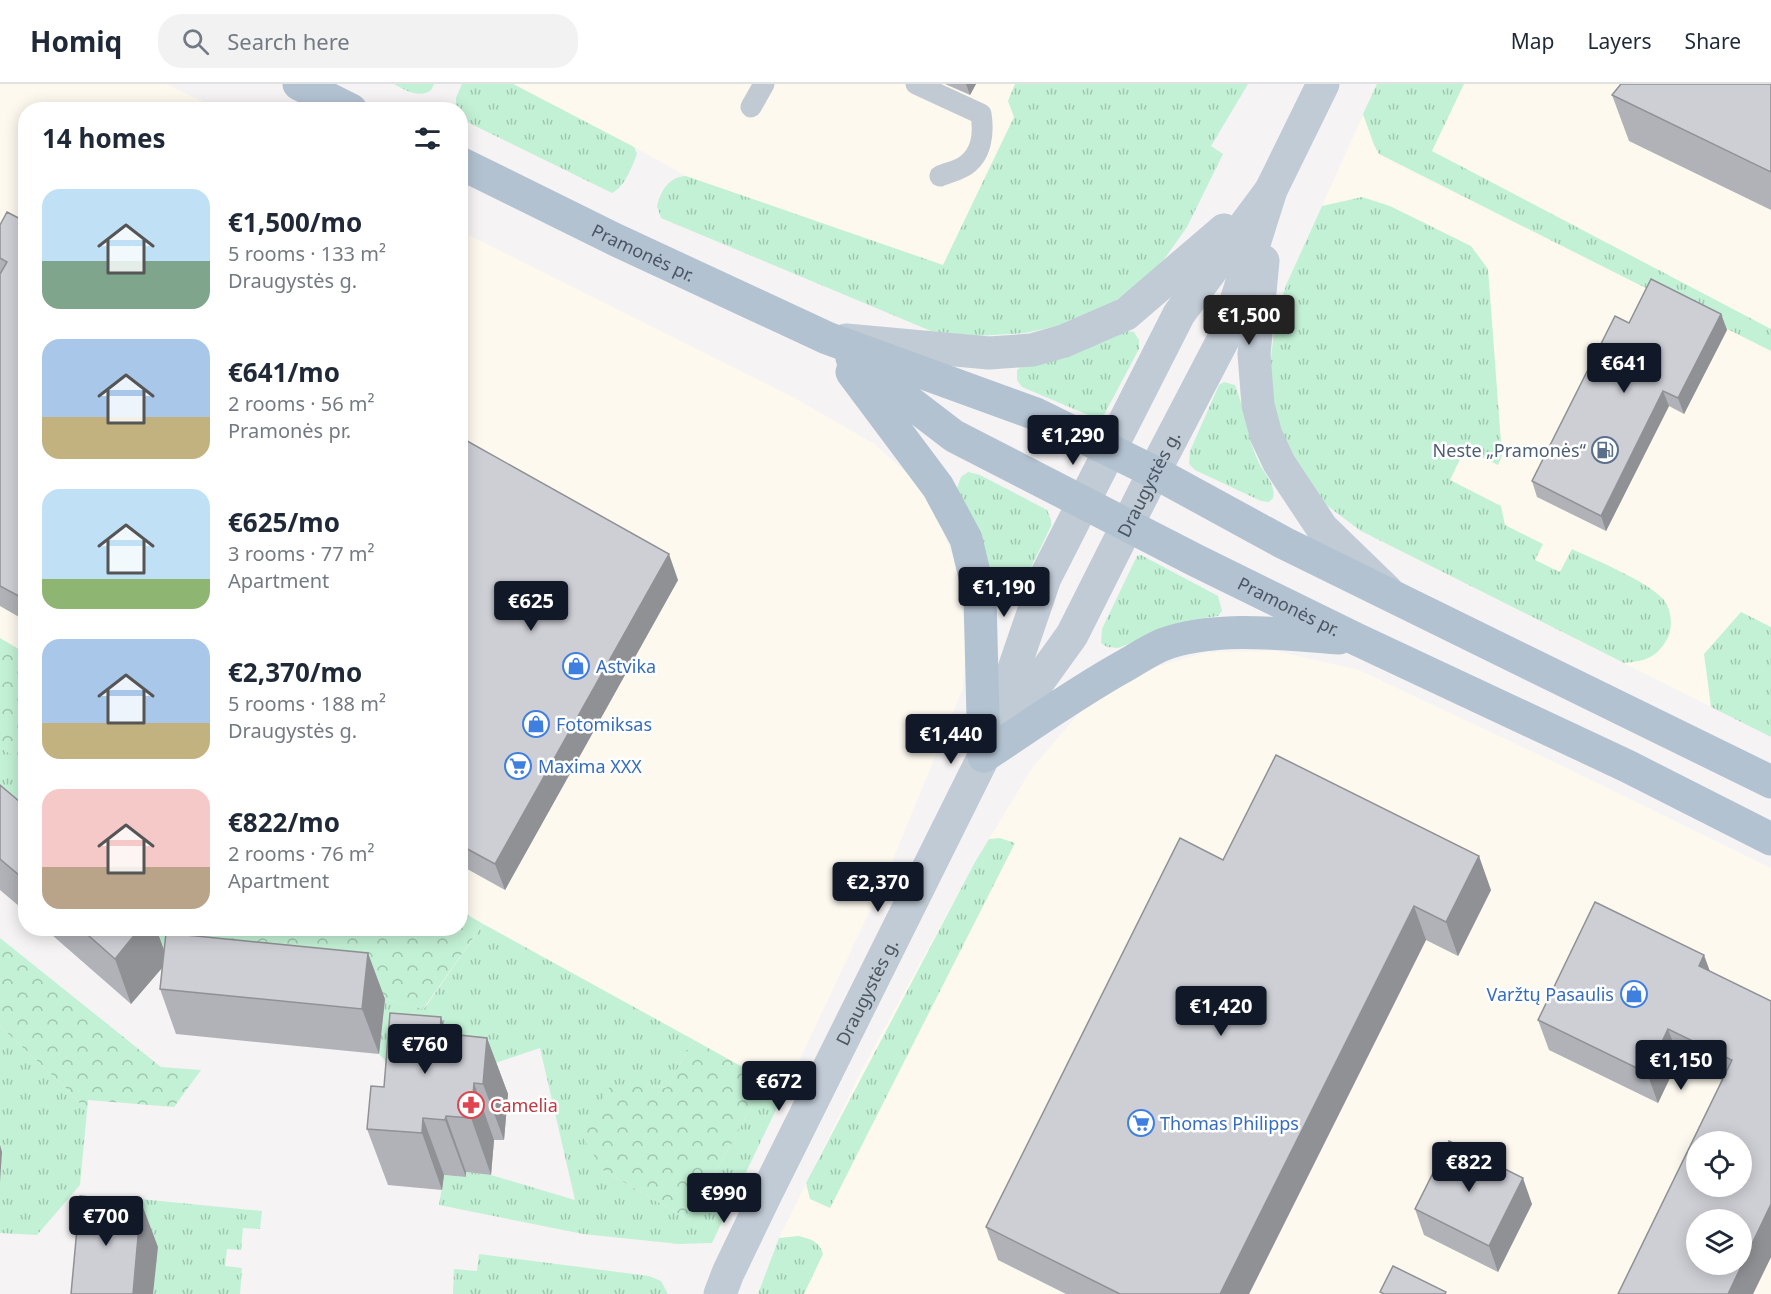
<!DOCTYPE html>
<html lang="en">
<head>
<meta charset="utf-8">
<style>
	:root { --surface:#fff; --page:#f2f2f3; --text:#1f2937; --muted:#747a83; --line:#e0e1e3; --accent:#111827 }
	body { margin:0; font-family:"Noto Sans",sans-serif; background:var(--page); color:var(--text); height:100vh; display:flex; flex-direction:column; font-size:22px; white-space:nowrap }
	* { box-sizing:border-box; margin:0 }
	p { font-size:20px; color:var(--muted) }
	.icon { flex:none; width:33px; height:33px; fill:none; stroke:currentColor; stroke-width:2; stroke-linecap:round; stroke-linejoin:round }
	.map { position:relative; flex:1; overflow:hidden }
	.details { position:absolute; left:18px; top:18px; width:450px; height:834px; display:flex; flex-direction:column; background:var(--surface); border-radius:24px; box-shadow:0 3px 15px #0003 }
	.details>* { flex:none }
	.buttons { position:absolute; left:1686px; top:1047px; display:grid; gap:12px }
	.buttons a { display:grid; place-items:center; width:66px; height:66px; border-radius:50%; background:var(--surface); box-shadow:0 3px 15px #0003; font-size:30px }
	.price { position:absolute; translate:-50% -51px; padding:0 14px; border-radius:6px; background:var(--accent); color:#fff; font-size:20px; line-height:39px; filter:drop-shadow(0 2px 3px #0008) }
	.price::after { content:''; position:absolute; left:50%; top:36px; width:18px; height:14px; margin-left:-9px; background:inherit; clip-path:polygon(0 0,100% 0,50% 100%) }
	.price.current { background:#222; color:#fff }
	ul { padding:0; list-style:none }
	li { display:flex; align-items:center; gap:18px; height:150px; padding:0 24px }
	li span { display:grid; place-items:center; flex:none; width:168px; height:120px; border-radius:18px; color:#555 }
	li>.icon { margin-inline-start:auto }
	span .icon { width:72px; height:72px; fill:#fffc; stroke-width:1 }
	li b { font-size:26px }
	h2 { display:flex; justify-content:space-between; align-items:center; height:72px; padding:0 24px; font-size:26px }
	header { display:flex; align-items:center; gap:36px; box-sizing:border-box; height:84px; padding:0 30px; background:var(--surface); border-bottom:2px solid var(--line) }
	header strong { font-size:28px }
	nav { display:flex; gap:33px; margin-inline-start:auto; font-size:21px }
	.search { width:420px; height:54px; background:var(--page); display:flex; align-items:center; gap:15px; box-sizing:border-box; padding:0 21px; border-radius:24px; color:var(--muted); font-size:22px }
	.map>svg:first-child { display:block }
	.commercial { fill:#fdf9ef; fill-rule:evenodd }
	.grass { fill:url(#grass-tufts) }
	.forest { fill:url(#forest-crowns) }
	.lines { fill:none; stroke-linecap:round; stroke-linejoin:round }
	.lane { stroke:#c1cad2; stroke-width:21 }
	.secondary { stroke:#c1cbd6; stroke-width:33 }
	.primary { stroke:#b3c2d1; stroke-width:33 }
	.wall { fill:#b0b2b7 }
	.shaded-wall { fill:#909195 }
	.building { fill:#cdcfd5; stroke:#909195; stroke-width:1.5; fill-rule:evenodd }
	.labels { text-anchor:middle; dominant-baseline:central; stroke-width:5; stroke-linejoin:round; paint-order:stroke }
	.street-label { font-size:18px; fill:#4a5661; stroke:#fff }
	.service-label { font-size:18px; fill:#4e5e75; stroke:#fff; text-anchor:end }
	.shop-label { font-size:18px; fill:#366cbe; stroke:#fff; text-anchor:start }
	.health-label { font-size:18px; fill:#be3a42; stroke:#fff; text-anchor:start }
</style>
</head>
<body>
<header>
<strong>Homiq</strong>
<div class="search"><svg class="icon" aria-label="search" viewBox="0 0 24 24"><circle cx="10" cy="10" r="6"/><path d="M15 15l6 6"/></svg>Search here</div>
<nav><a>Map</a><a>Layers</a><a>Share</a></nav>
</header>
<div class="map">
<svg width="1771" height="1210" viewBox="0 0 1771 1210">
	<defs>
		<pattern id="grass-tufts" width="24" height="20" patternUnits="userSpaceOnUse" patternTransform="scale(1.5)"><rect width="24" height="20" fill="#c3f1d5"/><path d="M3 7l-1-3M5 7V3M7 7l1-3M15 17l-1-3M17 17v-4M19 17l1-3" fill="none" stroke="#a0c6b0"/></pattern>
		<pattern id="forest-crowns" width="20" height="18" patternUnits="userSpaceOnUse" patternTransform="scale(1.5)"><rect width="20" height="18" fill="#c3f1d5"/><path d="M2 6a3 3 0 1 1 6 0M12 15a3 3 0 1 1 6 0" fill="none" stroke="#a0c6b0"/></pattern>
	</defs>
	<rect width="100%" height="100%" fill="#f5f3f3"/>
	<path class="commercial" d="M 0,0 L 167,0 L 218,25 L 26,26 L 25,569 L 0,554 Z
		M 514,0 L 1015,0 L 1008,17 L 1014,33 L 943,181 L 686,92 L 634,63 Z
		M 1377,0 L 1771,0 L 1771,653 L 1361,447 L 1277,227 L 1287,199 Z
		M 461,147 L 791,312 L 873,359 L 918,399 L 933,421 L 958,486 L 966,563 L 963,604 L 888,788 L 785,1007 L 461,827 Z
		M 1276,567 L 1359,586 L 1569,685 L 1771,784 L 1771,1210 L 758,1210 L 779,1154 L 860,989 L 975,778 L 1032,684 L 1087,620 L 1145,586 L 1207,568 ZM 1696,1058 L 1742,1058 L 1742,1102 L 1696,1102 ZM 1696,1136 L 1742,1136 L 1742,1180 L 1696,1180 Z"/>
	<path class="grass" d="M 394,0 L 434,0 L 431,6 C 419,15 405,6 394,0 Z
		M 462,0 L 513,0 L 634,63 L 637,70 C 632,82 625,103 612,109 L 461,35 L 460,26 L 456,25 L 456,14 Z
		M 1015,0 L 1248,0 L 1211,62 L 1223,70 L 1187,143 L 1158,184 L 1110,221 L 1058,242 L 1025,249 L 977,252 L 931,247 L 661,134 L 657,122 C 661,106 669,93 686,92 L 943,181 L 1014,33 L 1008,17 Z
		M 1377,0 L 1464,0 L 1432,67 L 1771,245 L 1771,267 L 1379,70 L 1374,61 L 1363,30 Z
		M 1362,113 L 1390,122 L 1471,162 L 1488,185 L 1502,372 L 1498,381 L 1465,365 L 1450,396 L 1501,422 L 1505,441 L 1543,460 L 1535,476 L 1560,488 L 1572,465 C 1595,476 1645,496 1662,514 C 1672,524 1674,545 1666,557 C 1655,575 1644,577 1624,579 L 1361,447 L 1317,414 L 1291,375 L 1273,326 L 1270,280 L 1277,227 L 1287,199 L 1322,122 Z
		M 1126,247 L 1134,248 L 1139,256 L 1139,265 L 1104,331 L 1093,333 L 1022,303 L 1017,296 L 1017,286 L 1026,280 Z
		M 1224,298 L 1235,301 C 1245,326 1247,354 1259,379 C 1265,391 1276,401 1273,414 L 1269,418 L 1261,417 L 1195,386 L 1189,380 L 1190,367 L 1219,301 Z
		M 968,388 L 980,391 L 1047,426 L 1051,436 L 1051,442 L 1020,506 C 1010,511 1000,508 993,499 L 957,404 L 961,393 Z
		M 1141,471 L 1218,512 L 1222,527 L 1218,532 L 1192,536 L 1118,564 L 1107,563 L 1101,559 L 1102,545 L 1137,472 Z
		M 1741,528 L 1771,543 L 1771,653 L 1711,623 L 1704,570 Z
		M 0,664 L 26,678 L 15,745 L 0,762 Z
		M 1000,754 L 1015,759 L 830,1124 L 810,1115 L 806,1099 L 975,778 L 989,755 Z
		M 483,840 L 694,956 L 666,1004 L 647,1000 L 603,1086 L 689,1136 L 766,996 L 785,1007 L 712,1159 L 679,1160 L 583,1150 L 439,1121 L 444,1091 L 465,1093 L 466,1088 L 491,1091 L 575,1116 L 540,964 L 462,990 L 409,1002 L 379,970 L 385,915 L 424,925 Z
		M 0,942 L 66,1004 L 87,1027 L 80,1101 L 37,1151 L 0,1149 Z
		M 110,1112 L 262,1127 L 260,1145 L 243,1144 L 241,1166 L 227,1165 L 225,1182 L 242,1184 L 240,1210 L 153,1210 L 93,1133 Z
		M 798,1152 C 811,1155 819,1157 823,1170 L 804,1210 L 758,1210 L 779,1154 Z
		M 479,1170 L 649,1192 L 661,1197 L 668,1210 L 453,1210 L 454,1185 L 477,1187 Z"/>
	<path class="forest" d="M 0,554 L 25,569 L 25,678 L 0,664 Z
		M 461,827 L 483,840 L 423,925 L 385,915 L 182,894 L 130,845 L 460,844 Z
		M 0,854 L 161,983 L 201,986 L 174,1023 L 88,1016 L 87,1027 L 66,1004 L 0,942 Z
		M 694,956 L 766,996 L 689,1136 L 603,1086 L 580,1049 L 611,1001 L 647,1000 L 666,1004 Z"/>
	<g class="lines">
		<path class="lane" d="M 916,0 L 981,30 C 984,49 982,72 963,83 C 956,87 947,89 940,92
			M 751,23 L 764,0"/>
		<g class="secondary">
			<path d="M 1263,177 L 1254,270 L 1258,321 L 1266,351 L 1279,379 L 1322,444 L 1387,507"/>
			<path d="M 846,256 L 989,269 L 1032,266 L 1064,257 L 1126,230 L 1224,146"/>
			<path id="s1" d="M 1005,644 L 1072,551 L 1154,388 L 1225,252 L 1271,106 L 1323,0"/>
			<path id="s2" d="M 720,1210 L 728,1189 L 765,1112 L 984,672 L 1045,494 L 1179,230 L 1271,106"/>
		</g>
		<g class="primary">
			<path d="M 299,0 L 351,26"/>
			<path id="s3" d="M 460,79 L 616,156 L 827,254 L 1036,330 L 1154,388 L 1284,459 L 1771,698"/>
			<path id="s4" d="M 852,274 L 954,352 L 1197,477 L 1356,555 L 1627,682 L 1771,755"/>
			<path d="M 852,288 L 938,403 L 966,455 L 980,514 L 984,672"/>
			<path d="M 984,672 C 1031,641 1077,608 1126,581 C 1138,574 1150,566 1162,561 C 1213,541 1286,550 1339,554"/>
		</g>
	</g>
	<path class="wall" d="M 945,0 L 976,0 L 970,11 Z
		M 1771,0 L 1771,126 L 1629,57 L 1612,11 Z
		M 26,138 L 26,537 L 0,522 L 0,141 Z
		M 1721,230 L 1727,246 L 1684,330 L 1669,322 L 1606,447 L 1537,413 L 1532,397 L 1629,239 Z
		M 460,353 L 678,496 L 505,806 L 460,781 Z
		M 0,701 L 26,723 L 26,828 L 0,806 Z
		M 1223,776 L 1491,806 L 1458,872 L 1426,856 L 1249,1210 L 1066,1210 L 998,1176 L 986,1143 Z
		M 44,844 L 156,844 L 164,867 L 385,915 L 379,970 L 176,950 L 160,905 L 162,884 L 131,920 Z
		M 1710,887 L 1771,917 L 1771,1173 L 1753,1210 L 1618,1210 L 1722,996 L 1679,975 L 1658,1019 L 1549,966 L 1538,936 Z
		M 447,950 L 487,954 L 508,1010 L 504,1056 L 494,1056 L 491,1091 L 466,1088 L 466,1093 L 444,1091 L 442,1106 L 388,1101 L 367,1045 L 384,1003 Z
		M 1532,1120 L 1498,1188 L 1424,1151 L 1415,1125 Z"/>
	<path class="shaded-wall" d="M 966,0 L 976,0 L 970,11 Z
		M 1721,230 L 1727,246 L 1684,330 L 1678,314 Z
		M 1663,307 L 1669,322 L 1606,447 L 1601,432 Z
		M 669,470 L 678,496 L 505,806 L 495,780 Z
		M 1479,772 L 1491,806 L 1458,872 L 1446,838 Z
		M 1414,822 L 1426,856 L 1249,1210 L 1220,1210 Z
		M 140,844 L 156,844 L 168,877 L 131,920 L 115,875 Z
		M 368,869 L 385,915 L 379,970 L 362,925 Z
		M 1704,871 L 1715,901 L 1699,882 Z
		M 441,933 L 462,990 L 440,949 Z
		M 1668,945 L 1679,975 L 1658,1019 L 1647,989 Z
		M 487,954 L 508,1010 L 504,1056 L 483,1000 Z
		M 474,999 L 494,1056 L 491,1091 L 471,1034 Z
		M 446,1032 L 466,1088 L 466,1093 L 445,1036 Z
		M 423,1034 L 444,1091 L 442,1106 L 422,1049 Z
		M 0,1061 L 2,1068 L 0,1098 Z
		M 1523,1094 L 1532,1120 L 1498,1188 L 1489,1162 Z
		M 141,1118 L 158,1163 L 153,1210 L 133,1210 Z
		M 1771,1120 L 1771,1173 L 1753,1210 L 1728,1210 Z"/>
	<path class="building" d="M 1621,0 L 1771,0 L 1771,88 L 1612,11 Z
		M 7,128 L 26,138 L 26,516 L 0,502 L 0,190 L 7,178 L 0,174 L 0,141 Z
		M 1651,195 L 1721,230 L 1678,314 L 1663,307 L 1601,432 L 1532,397 L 1615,232 L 1629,239 Z
		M 460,353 L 669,470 L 495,780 L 460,761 Z
		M 1276,671 L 1479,772 L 1446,838 L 1414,822 L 1220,1210 L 1120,1210 L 986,1143 L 1180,754 L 1223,776 Z
		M 0,701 L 26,723 L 26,797 L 0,775 Z
		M 1595,818 L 1704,871 L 1699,882 L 1771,917 L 1771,1120 L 1728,1210 L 1618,1210 L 1732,976 L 1668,945 L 1647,989 L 1538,936 ZM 1696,1058 L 1742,1058 L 1742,1102 L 1696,1102 ZM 1696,1136 L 1742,1136 L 1742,1180 L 1696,1180 Z
		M 80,844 L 140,844 L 115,875 Z
		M 166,849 L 368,869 L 362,925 L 160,905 Z
		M 390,929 L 441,933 L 440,949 L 487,954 L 483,1000 L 474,999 L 471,1034 L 446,1032 L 445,1036 L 423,1034 L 422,1049 L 367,1045 L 371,1002 L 384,1003 Z
		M 1449,1057 L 1523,1094 L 1489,1162 L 1415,1125 Z
		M 80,1112 L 141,1118 L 133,1210 L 71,1210 Z
		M 1393,1182 L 1446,1208 L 1445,1210 L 1384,1210 L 1380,1208 Z"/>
	<defs>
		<symbol id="fuel-ring" viewBox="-11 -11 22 22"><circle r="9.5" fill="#fff" stroke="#5c6f8a" stroke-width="1.5"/><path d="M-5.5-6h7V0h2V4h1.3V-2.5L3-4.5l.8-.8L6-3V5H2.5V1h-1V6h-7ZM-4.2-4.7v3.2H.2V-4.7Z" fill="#5c6f8a"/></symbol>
		<symbol id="shop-ring" viewBox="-11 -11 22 22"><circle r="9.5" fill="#fff" stroke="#3f7fe0" stroke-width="1.5"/><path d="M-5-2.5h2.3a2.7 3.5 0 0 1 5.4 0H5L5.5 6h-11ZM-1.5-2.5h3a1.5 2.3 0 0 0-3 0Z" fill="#3f7fe0"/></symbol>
		<symbol id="supermarket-ring" viewBox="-11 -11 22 22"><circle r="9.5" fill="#fff" stroke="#3f7fe0" stroke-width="1.5"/><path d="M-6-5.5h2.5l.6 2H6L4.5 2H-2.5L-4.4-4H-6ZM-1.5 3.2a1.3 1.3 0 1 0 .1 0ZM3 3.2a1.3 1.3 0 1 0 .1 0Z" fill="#3f7fe0"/></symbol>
		<symbol id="pharmacy-ring" viewBox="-11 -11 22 22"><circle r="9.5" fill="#fff" stroke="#e0444e" stroke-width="1.5"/><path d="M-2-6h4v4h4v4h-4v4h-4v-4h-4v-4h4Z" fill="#e0444e"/></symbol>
	</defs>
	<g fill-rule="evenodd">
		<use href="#fuel-ring" x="1590" y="351" width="30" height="30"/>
		<use href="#shop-ring" x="561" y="567" width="30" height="30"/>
		<use href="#shop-ring" x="521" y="625" width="30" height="30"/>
		<use href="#supermarket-ring" x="503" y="667" width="30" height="30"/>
		<use href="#shop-ring" x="1619" y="895" width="30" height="30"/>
		<use href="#pharmacy-ring" x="456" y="1006" width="30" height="30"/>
		<use href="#supermarket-ring" x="1126" y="1024" width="30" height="30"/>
	</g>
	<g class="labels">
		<g class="street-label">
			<text stroke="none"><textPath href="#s3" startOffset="204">Pramonės pr.</textPath></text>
			<text stroke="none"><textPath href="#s1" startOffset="284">Draugystės g.</textPath></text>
			<text stroke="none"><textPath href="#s4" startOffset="504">Pramonės pr.</textPath></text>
			<text stroke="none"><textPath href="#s2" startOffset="336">Draugystės g.</textPath></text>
		</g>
		<g class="service-label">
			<text x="1586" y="366">Neste „Pramonės“</text>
		</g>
		<g class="shop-label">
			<text x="596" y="582">Astvika</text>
			<text x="556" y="640">Fotomiksas</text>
			<text x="538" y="682">Maxima XXX</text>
			<text x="1614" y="910" text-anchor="end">Varžtų Pasaulis</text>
			<text x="1160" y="1039">Thomas Philipps</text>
		</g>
		<g class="health-label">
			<text x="490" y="1021">Camelia</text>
		</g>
	</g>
</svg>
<div class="buttons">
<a><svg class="icon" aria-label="locate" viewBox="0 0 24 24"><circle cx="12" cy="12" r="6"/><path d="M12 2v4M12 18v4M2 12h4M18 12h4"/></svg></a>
<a><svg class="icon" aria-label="layers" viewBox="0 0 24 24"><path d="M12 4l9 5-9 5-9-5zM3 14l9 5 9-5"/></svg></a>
</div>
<b class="price current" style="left:1249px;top:262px">€1,500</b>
<b class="price" style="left:1624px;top:310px">€641</b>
<b class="price" style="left:1073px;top:382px">€1,290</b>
<b class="price" style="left:1004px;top:534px">€1,190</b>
<b class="price" style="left:531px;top:548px">€625</b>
<b class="price" style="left:951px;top:681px">€1,440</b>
<b class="price" style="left:878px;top:829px">€2,370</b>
<b class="price" style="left:1221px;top:953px">€1,420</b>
<b class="price" style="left:425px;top:991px">€760</b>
<b class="price" style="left:1681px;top:1007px">€1,150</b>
<b class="price" style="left:779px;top:1028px">€672</b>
<b class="price" style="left:1469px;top:1109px">€822</b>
<b class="price" style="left:724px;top:1140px">€990</b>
<b class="price" style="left:106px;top:1163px">€700</b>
<section class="details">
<h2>14 homes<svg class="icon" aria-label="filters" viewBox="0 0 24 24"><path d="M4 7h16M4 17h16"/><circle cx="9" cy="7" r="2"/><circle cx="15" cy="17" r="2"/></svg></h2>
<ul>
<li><span style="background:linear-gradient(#bfe0f5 60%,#7fa58c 0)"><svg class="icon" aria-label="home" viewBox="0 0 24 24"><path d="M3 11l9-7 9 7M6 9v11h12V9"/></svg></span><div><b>€1,500/mo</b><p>5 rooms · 133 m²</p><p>Draugystės g.</p></div></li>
<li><span style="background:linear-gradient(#a9c7e8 65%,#c2b280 0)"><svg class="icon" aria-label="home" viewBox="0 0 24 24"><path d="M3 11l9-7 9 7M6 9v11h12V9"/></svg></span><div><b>€641/mo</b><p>2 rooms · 56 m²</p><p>Pramonės pr.</p></div></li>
<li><span style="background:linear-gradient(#bfe0f5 75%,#8fb573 0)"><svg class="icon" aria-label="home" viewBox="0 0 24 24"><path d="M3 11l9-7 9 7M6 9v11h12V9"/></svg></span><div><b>€625/mo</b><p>3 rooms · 77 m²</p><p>Apartment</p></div></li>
<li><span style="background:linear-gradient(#a9c7e8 70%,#c2b280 0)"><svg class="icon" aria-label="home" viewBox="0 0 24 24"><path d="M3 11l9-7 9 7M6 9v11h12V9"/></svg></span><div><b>€2,370/mo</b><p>5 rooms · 188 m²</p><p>Draugystės g.</p></div></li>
<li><span style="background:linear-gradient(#f6c9c9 65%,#b9a48a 0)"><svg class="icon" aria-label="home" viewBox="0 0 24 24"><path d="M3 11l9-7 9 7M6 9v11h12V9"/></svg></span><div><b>€822/mo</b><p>2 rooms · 76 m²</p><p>Apartment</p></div></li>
</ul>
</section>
</div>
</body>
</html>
